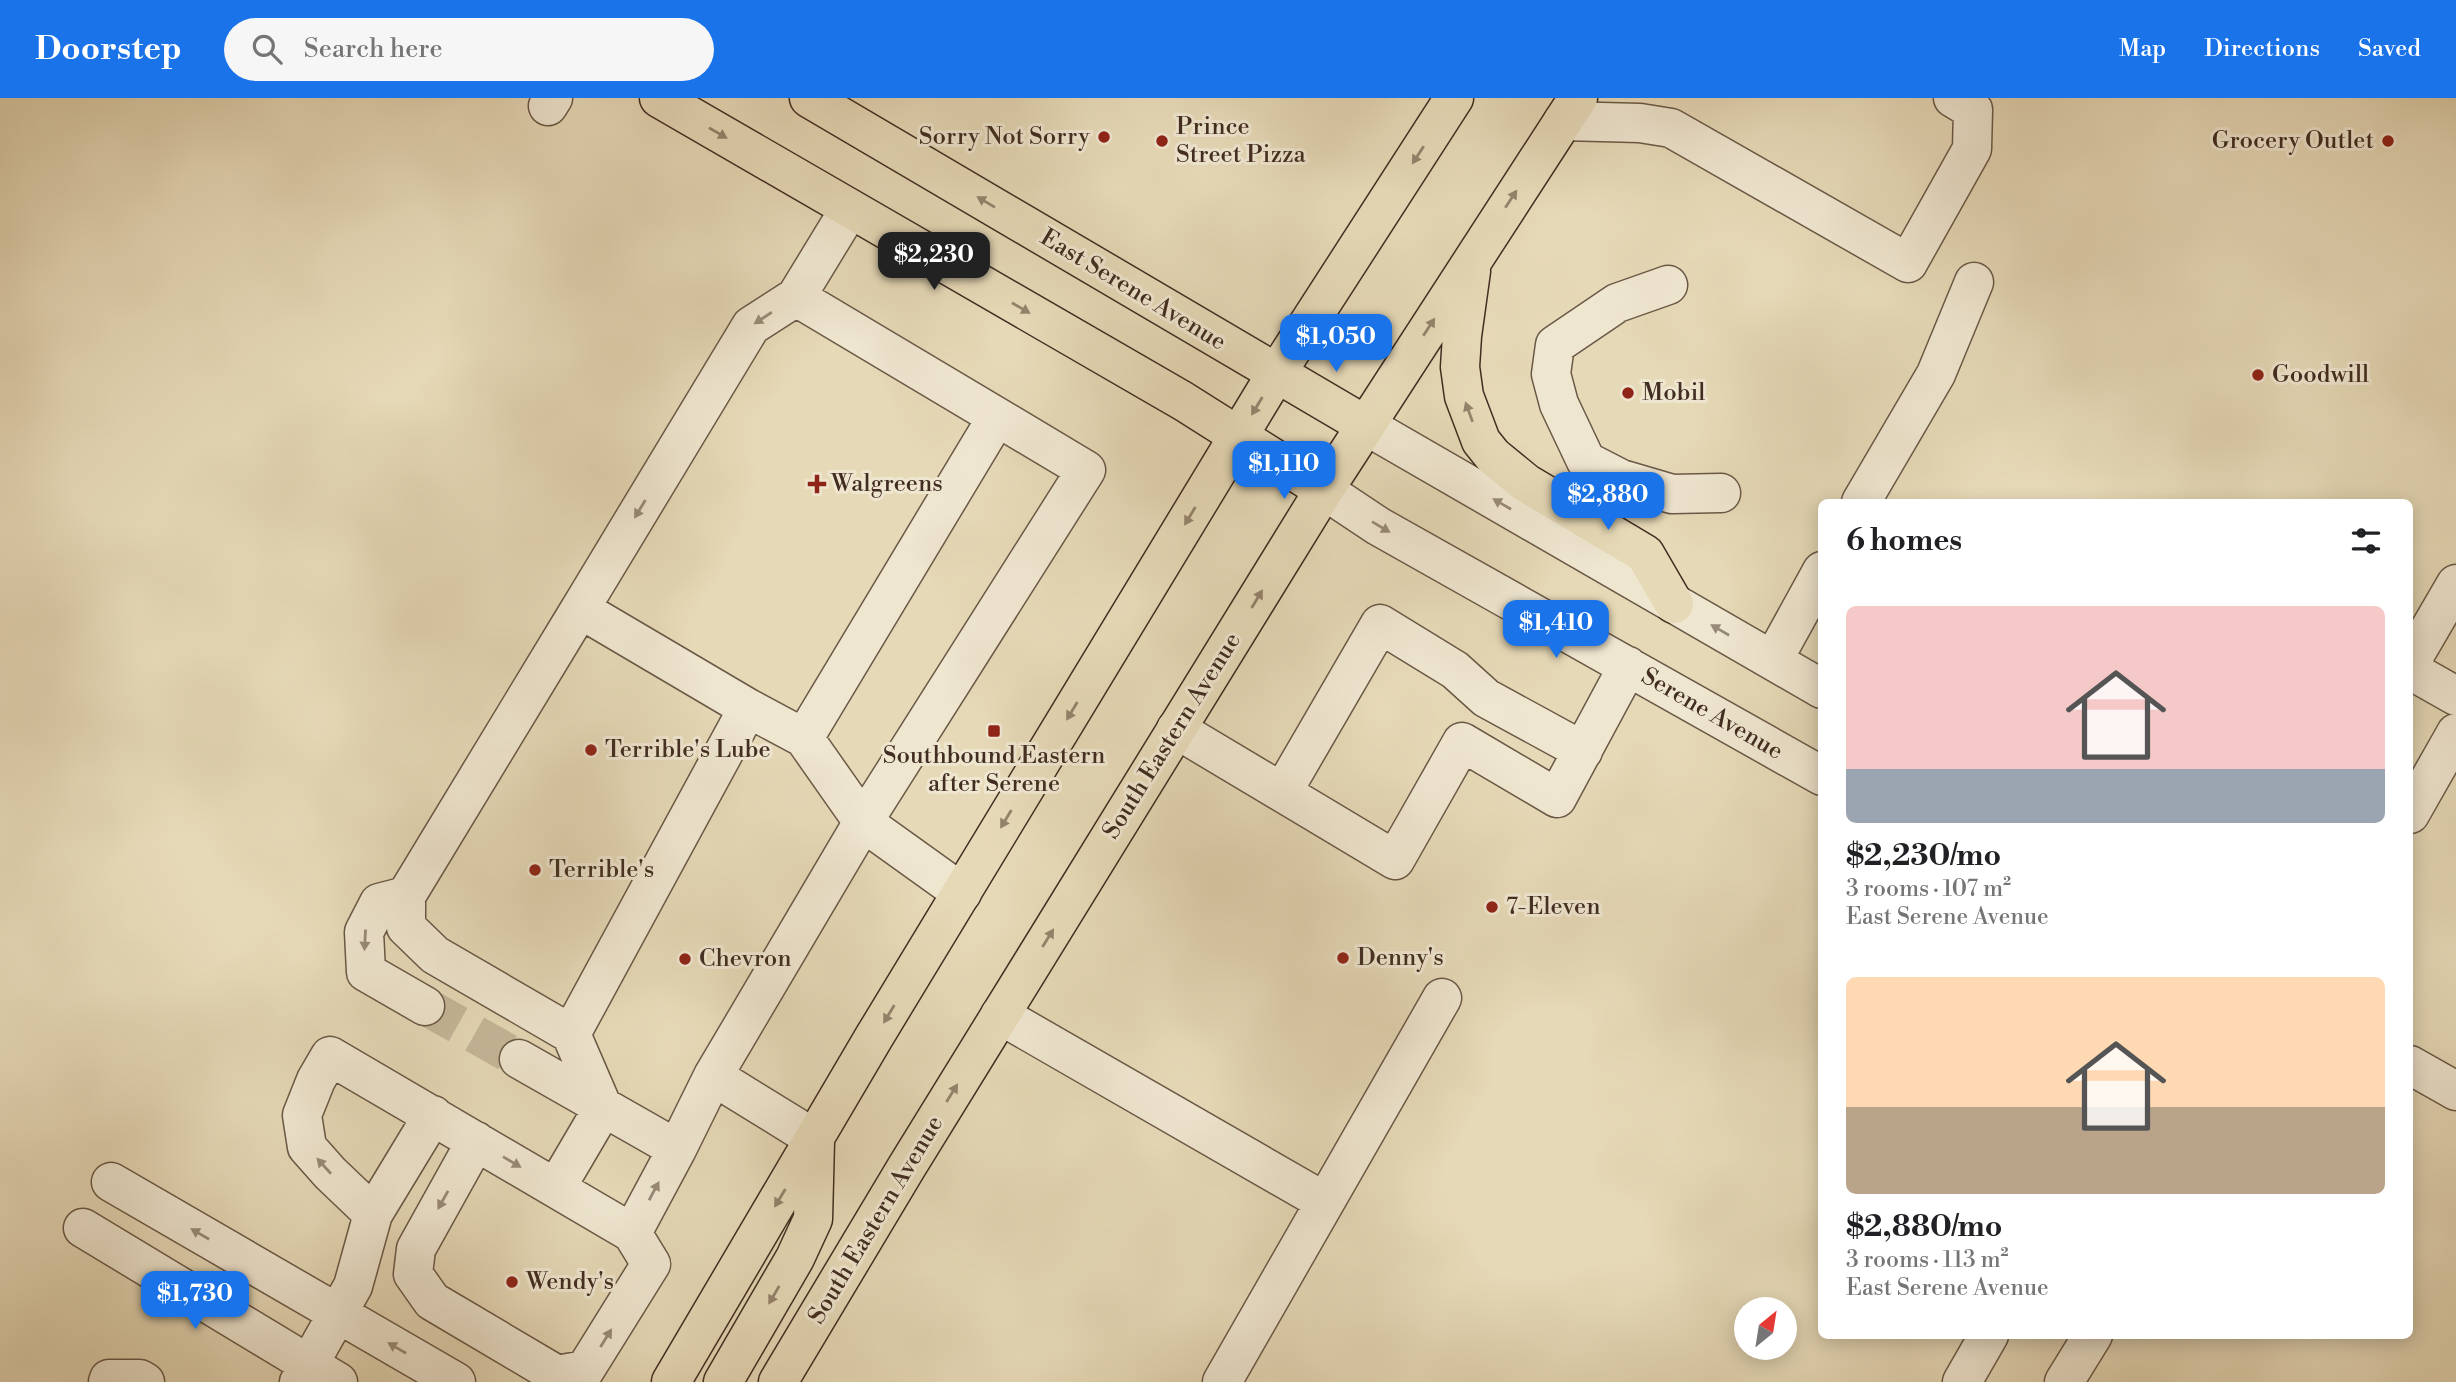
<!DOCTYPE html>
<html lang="en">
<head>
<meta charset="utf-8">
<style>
	:root { --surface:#fff; --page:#f6f6f6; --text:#202124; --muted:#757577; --accent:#1a73e8 }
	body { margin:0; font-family:"Libre Bodoni",serif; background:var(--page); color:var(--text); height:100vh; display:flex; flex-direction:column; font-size:26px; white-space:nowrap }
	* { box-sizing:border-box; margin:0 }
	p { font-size:23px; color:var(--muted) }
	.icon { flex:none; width:38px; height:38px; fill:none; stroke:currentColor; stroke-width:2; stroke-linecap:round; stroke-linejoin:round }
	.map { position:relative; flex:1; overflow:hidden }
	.side { position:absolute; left:1818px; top:401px; width:595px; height:840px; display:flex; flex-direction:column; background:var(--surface); border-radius:10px; box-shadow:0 4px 18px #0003 }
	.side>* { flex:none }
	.needle { width:46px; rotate:30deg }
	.controls { position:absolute; left:1734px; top:1199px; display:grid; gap:14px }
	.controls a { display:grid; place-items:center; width:63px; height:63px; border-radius:50%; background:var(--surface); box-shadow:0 4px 18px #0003; font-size:35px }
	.price { position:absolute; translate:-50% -60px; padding:0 16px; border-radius:14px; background:var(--accent); color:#fff; font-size:23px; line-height:46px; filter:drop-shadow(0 2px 4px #0008) }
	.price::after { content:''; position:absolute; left:50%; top:42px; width:21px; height:16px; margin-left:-10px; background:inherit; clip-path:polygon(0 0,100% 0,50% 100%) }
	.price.on { background:#222; color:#fff }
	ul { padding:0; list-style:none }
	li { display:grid; align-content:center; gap:14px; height:371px; padding:0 28px }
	li span { display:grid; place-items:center; height:217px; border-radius:10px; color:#555 }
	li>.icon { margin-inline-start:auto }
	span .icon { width:126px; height:126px; fill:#fffc; stroke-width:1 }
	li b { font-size:30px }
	h2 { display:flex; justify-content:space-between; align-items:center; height:84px; padding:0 28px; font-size:30px }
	header { display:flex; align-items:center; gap:42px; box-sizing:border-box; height:98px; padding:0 35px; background:var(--accent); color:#fff }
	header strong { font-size:33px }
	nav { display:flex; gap:38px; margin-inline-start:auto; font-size:24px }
	.search { width:490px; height:63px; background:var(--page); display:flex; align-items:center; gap:18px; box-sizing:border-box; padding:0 24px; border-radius:38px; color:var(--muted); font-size:26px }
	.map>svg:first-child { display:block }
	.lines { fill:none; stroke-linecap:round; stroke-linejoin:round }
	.minor-tunnel { stroke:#c5b799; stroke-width:38; stroke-dasharray:38 19; stroke-linecap:butt }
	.minor-casing { stroke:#6a5846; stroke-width:41 }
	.major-casing { stroke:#412d21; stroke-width:41 }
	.minor { stroke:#efe6d0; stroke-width:38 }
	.major { stroke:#e6d9b7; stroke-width:38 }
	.oneway { fill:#94836c }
	.oneway2 { fill:#988a78 }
	.poi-dot { fill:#8f2418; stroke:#efe6d0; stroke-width:2.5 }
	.labels { text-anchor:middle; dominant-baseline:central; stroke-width:6; stroke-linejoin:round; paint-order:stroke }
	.poi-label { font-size:24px; fill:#412d21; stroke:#efe6d0; text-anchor:start }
	.street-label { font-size:24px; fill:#412d21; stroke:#efe6d0 }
</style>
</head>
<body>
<header>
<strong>Doorstep</strong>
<div class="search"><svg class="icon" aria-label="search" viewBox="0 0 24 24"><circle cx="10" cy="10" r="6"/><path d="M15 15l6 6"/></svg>Search here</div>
<nav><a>Map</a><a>Directions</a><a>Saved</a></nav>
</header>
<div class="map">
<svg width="2456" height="1284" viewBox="0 0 2456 1284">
	<rect width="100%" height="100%" fill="#e6d9b7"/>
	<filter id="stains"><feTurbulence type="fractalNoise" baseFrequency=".00286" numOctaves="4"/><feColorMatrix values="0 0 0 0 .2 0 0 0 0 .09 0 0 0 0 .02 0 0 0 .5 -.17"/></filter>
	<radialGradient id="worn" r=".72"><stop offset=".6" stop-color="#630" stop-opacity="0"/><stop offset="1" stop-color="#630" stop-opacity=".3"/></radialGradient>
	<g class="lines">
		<path class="minor-tunnel" d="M 425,908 L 519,961"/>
		<defs>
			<path id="minor" d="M 548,8 L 553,0
				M 1563,23 L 1640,25 L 1671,30 L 1908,165 L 1972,51 L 1973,12 L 1953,0
				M 1668,187 L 1617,205 L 1555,247 L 1551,276 L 1559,306 L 1586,363 L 1621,381 L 1672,396 L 1721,395
				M 1365,327 L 1822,591
				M 1324,392 L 1378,428 L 1822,678
				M 1861,404 L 1936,276 L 1974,184
				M 580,511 L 751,228 L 796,199 L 849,112
				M 1773,562 L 1822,473
				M 2410,565 L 2456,486
				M 2410,572 L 2456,598
				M 1176,631 L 1395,762 L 1462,644 L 1557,700 L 1628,568
				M 804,640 L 863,724 L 962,795
				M 1283,693 L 1380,526 L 1455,572 L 1486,600 L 1583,653
				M 2410,716 L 2456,635
				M 406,798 L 379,805 L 364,834 L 366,874 L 425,908
				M 1000,917 L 1325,1104
				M 571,936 L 435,857 L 406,829 L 406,798 L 580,511 L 748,610
				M 519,961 L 677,1051 L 713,978 L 863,724 L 1086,372 L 796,199
				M 2410,967 L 2456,993
				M 713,978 L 815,1041
				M 603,1010 L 571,936 L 748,610 L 804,640 L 997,319
				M 111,1084 L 456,1284
				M 556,1090 L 603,1010
				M 373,1116 L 330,1075 L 307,1049 L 302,1017 L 316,982 L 330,958 L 632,1135 L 651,1166 L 585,1272 L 557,1277 L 432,1203 L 413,1176 L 416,1151 L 476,1043
				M 83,1130 L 338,1284
				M 632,1135 L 677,1051
				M 108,1284 L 109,1281 L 140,1281 L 145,1284
				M 299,1284 L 353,1188 L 373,1116 L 433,1017
				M 1222,1284 L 1442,900
				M 1962,1284 L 1989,1237
				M 2064,1284 L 2093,1237"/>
			<path id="major" d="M 659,0 L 1183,303 L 1324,392
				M 809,0 L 1365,327
				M 1471,173 L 1462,238 L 1460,269 L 1464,298 L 1481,343 L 1493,358 L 1526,385 L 1645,456 L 1674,506
				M 671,1284 L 874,939 L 1276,276 L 1454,0
				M 723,1284 L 795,1160 L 813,1121 L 815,1043
				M 778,1284 L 906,1070 L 1324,392 L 1578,0"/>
		</defs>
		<use href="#minor" class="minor-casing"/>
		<use href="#major" class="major-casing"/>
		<use href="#minor" class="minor"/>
		<use href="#major" class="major"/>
	</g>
	<defs><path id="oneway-solid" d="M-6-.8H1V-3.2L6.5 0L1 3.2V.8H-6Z" transform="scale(1.75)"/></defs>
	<g class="oneway">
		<use href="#oneway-solid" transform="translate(718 35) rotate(30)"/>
		<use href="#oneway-solid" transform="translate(1418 57) rotate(123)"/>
		<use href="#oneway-solid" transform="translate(1511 101) rotate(-57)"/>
		<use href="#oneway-solid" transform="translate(986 104) rotate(-149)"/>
		<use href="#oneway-solid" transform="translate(1021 210) rotate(30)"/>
		<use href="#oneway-solid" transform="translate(1429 229) rotate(-57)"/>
		<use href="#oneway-solid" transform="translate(1257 308) rotate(121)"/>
		<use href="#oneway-solid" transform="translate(1469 314) rotate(-110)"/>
		<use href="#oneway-solid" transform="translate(1190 418) rotate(121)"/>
		<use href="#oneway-solid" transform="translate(1257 501) rotate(-59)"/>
		<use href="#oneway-solid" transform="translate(1072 613) rotate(121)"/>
		<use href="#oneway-solid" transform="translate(1006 721) rotate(121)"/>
		<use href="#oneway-solid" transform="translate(1048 840) rotate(-58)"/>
		<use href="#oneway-solid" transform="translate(889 916) rotate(121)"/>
		<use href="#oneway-solid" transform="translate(952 995) rotate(-58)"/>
		<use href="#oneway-solid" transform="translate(780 1100) rotate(121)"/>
		<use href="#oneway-solid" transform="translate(774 1197) rotate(120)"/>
	</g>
	<g class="oneway2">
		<use href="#oneway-solid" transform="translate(763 220) rotate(147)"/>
		<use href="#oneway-solid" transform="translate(1502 406) rotate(-150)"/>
		<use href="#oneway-solid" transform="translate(640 411) rotate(121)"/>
		<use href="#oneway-solid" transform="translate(1381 429) rotate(31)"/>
		<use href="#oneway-solid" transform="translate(1720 532) rotate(-150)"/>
		<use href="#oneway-solid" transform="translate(365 842) rotate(93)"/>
		<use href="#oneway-solid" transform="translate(512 1064) rotate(31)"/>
		<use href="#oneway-solid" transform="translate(324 1068) rotate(-132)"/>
		<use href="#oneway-solid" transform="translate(654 1093) rotate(-62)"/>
		<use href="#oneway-solid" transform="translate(443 1102) rotate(119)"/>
		<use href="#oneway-solid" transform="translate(200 1136) rotate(-150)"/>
		<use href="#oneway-solid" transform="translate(606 1240) rotate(-58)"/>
		<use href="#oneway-solid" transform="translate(397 1250) rotate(-150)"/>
	</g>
	<g class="poi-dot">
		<circle cx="1104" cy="39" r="7"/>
		<circle cx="1162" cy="43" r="7"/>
		<circle cx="2388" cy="43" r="7"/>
		<circle cx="2258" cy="277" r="7"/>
		<circle cx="1628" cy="295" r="7"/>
		<path d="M813.5 375.5h7v7h7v7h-7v7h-7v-7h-7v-7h7z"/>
		<rect x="987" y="626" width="14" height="14" rx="3.5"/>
		<circle cx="591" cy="652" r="7"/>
		<circle cx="535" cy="772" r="7"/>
		<circle cx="1492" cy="809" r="7"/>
		<circle cx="1343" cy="860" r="7"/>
		<circle cx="685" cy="861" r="7"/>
		<circle cx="512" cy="1184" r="7"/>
	</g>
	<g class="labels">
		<g class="poi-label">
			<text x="1176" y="29">Prince<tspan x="1176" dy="28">Street Pizza</tspan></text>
			<text x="1090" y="39" text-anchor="end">Sorry Not Sorry</text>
			<text x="2374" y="43" text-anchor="end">Grocery Outlet</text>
			<text x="2272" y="277">Goodwill</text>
			<text x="1642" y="295">Mobil</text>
			<text x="831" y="386">Walgreens</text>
			<text x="605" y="652">Terrible's Lube</text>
			<text x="994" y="658" text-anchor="middle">Southbound Eastern<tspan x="994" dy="28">after Serene</tspan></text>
			<text x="549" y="772">Terrible's</text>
			<text x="1506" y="809">7-Eleven</text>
			<text x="1357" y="860">Denny's</text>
			<text x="699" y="861">Chevron</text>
			<text x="526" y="1184">Wendy's</text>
		</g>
		<g class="street-label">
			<text transform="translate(1133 192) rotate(31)">East Serene Avenue</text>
			<text transform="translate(1712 616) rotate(30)">Serene Avenue</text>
			<text transform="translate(1172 638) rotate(-58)">South Eastern Avenue</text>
			<text transform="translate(876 1122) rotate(-59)">South Eastern Avenue</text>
		</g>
	</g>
	<rect width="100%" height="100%" filter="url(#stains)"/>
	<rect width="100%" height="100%" fill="url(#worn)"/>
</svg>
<div class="controls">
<a><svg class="needle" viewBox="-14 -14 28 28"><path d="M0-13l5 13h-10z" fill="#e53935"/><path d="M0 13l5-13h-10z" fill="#757577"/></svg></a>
</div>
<b class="price on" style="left:934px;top:194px">$2,230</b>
<b class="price" style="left:1336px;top:276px">$1,050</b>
<b class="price" style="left:1284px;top:403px">$1,110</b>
<b class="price" style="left:1608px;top:434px">$2,880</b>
<b class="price" style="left:1556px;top:562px">$1,410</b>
<b class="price" style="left:195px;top:1233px">$1,730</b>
<section class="side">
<h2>6 homes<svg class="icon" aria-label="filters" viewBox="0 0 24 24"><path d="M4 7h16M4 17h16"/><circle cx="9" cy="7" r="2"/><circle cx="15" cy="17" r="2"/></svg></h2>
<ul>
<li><span style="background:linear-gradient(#f6c9c9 75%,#9aa5b1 0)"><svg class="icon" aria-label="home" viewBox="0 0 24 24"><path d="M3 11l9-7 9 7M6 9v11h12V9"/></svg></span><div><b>$2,230/mo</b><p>3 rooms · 107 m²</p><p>East Serene Avenue</p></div></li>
<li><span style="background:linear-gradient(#ffd9b3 60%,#b9a48a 0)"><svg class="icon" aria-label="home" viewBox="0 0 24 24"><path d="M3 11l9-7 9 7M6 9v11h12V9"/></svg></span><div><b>$2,880/mo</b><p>3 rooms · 113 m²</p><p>East Serene Avenue</p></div></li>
</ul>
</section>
</div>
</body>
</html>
